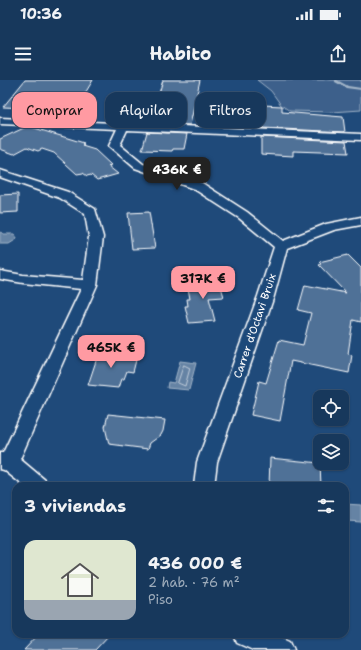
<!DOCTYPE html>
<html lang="es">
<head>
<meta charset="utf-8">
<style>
	:root { --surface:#17385c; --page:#203f62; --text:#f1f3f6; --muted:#9eacbb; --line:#365272; --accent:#ff9aa2 }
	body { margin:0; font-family:"Shantell Sans",sans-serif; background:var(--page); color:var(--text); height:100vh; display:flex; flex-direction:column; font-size:15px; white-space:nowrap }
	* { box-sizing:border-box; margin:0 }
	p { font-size:13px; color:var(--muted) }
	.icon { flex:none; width:22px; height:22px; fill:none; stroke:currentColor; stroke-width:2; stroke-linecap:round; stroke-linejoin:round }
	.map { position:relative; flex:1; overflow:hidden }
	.sheet { position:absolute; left:12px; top:402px; width:337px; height:156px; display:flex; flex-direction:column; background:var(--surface); border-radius:12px; box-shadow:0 1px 3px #0004,0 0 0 1px var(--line) }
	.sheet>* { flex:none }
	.hud { position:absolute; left:12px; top:12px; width:337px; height:36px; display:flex; gap:8px }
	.buttons { position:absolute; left:313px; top:310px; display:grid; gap:8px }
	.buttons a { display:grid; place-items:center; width:36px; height:36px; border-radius:8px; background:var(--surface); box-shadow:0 1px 3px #0004,0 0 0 1px var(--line); font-size:20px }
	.price { position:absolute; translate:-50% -34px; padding:0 9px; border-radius:8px; background:var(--accent); color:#111; font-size:13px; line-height:26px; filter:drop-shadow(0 1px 2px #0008) }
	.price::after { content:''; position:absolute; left:50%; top:24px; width:12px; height:9px; margin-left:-6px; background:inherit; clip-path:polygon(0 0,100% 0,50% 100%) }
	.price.current { background:#222; color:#fff }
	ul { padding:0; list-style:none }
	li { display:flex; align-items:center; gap:12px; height:100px; padding:0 12px }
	li span { display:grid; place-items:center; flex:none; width:112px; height:80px; border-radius:12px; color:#555 }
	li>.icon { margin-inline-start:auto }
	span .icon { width:48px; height:48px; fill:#fffc; stroke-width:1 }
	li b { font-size:17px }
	h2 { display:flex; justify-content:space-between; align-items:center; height:48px; padding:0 12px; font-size:17px }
	.tag { padding:0 14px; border-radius:12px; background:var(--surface); box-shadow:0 1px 3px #0004,0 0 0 1px var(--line); font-size:14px; line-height:36px }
	.tag.current { background:var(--accent); color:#111 }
	.status { display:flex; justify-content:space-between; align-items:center; height:28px; padding:0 20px; background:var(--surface); direction:ltr }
	.status svg { height:11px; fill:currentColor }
	header { display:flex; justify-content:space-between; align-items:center; height:52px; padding:0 12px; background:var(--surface); font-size:18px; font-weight:700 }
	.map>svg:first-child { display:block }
	.green { fill:#3c618b; stroke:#9eb0c5 }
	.water { fill:#6583a4; stroke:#a3b5c8 }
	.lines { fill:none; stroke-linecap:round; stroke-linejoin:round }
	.shore { stroke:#c1cddb; stroke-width:1 }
	.stream { fill:#a3b5c8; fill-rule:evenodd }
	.building { fill:#507197; stroke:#fff }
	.street-casing { stroke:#fff; stroke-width:3 }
	.street { fill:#1f4a7a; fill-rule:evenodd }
	.labels { text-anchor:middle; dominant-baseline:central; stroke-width:3.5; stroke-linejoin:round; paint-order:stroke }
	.street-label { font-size:11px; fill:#fff; stroke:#1f4a7a }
</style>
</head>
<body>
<div class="status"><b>10:36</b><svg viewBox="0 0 49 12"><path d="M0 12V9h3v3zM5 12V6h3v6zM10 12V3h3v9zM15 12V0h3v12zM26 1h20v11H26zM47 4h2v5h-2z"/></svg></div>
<header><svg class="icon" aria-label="menu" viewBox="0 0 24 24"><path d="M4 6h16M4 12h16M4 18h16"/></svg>Habito<svg class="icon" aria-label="share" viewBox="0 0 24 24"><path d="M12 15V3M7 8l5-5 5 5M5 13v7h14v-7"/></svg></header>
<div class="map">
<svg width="361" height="570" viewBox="0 0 361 570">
	<rect width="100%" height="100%" fill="#1f4a7a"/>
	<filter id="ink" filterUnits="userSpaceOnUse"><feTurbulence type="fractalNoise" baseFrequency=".025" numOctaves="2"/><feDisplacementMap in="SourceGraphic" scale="8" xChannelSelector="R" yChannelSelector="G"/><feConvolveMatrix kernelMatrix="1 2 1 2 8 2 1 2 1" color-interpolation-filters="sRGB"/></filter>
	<g filter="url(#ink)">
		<path class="green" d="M 257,0 L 361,0 L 361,30 L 332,32 L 290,31 L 281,25 L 271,11 Z"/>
		<path class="water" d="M 0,152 L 4,154 L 15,154 L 17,159 L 9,164 L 0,164 Z
			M 180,281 L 196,283 L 189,310 L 167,308 L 168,302 L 174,303 Z
			M 345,424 L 361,425 L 361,442 L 347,441 L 347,437 L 345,437 Z"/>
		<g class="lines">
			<path class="shore" d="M 184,285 L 190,288 L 185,306 L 178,303 Z"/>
			<path class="stream" d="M 335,0 L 337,0 L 348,6 L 361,8 L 361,10 L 346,8 L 335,2 Z"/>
		</g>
		<path class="building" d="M 25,0 L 93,0 L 75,30 L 3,27 Z
			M 163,0 L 200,0 L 190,45 L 150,43 Z
			M 263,25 L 282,26 L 282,32 L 343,37 L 345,52 L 262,48 Z
			M 26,47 L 31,47 L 84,63 L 82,64 L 84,65 L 82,66 L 95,70 L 111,85 L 108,86 L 118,94 L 97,100 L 91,95 L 87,96 L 83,93 L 77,94 L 54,73 L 42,69 L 38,71 L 27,67 L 14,74 L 0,69 L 0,59 Z
			M 147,52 L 187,54 L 184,69 L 173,69 L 172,71 L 142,70 Z
			M 261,57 L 346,61 L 348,73 L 293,71 L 293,76 L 261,74 Z
			M 18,114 L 18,132 L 0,133 L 0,115 Z
			M 149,132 L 155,168 L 132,169 L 128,133 Z
			M 348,175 L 361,188 L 361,242 L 353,240 L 348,274 L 352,275 L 349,293 L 291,281 L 280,341 L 251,335 L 259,301 L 266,303 L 279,260 L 303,265 L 311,233 L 298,230 L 305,205 L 346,213 L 319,185 L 321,184 L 319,182 Z
			M 218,196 L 224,217 L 209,218 L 215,241 L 189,243 L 185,226 L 188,226 L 187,219 L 190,219 L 188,208 L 197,207 L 196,201 L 202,201 L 201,197 Z
			M 99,272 L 137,276 L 133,292 L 127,291 L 124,299 L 121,299 L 118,308 L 88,305 Z
			M 108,334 L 165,340 L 163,351 L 161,355 L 150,363 L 148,369 L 109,364 L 105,347 Z
			M 270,378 L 320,383 L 321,406 L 269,406 Z
			M 39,554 L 110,554 L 95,570 L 24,570 Z"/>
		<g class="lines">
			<defs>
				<path id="street" d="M 0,38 L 361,54 L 361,60 L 127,50 L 120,65 L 143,84 L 202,103 L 247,132 L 283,161 L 326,144 L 361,137 L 361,145 L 334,150 L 287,168 L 274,216 L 217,382 L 214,406 L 194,406 L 197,382 L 258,216 L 274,167 L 239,138 L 194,109 L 135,88 L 109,66 L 117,49 L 0,44 Z
					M 0,90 L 68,112 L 95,129 L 103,157 L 97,205 L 20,379 L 45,400 L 48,406 L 24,406 L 4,390 L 0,389 L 0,373 L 3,373 L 81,209 L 23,203 L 0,199 L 0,191 L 23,195 L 83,200 L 89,157 L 85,134 L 60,118 L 0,97 Z
					M 234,554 L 274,554 L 290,561 L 294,570 L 253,570 L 237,563 Z"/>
			</defs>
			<use href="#street" class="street-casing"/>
			<use href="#street" class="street"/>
		</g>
	</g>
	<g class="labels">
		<g class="street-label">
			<text transform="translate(255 246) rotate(-71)">Carrer d'Octavi Bruix</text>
		</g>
	</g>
</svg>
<div class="buttons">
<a><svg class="icon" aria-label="locate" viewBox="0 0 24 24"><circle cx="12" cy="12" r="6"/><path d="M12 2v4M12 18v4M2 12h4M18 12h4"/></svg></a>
<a><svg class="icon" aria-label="layers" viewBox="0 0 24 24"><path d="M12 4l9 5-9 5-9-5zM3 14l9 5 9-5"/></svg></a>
</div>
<b class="price current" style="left:177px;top:111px">436K €</b>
<b class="price" style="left:203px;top:220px">317K €</b>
<b class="price" style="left:111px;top:289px">465K €</b>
<div class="hud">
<a class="tag current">Comprar</a>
<a class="tag">Alquilar</a>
<a class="tag">Filtros</a>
</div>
<section class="sheet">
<h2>3 viviendas<svg class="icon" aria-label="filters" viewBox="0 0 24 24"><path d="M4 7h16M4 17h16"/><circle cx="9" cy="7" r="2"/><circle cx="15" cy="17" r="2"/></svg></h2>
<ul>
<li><span style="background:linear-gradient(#dfe7d0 75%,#9aa5b1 0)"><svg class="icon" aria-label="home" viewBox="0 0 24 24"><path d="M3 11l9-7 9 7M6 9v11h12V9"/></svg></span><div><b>436 000 €</b><p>2 hab. · 76 m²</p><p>Piso</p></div></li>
</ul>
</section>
</div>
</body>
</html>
